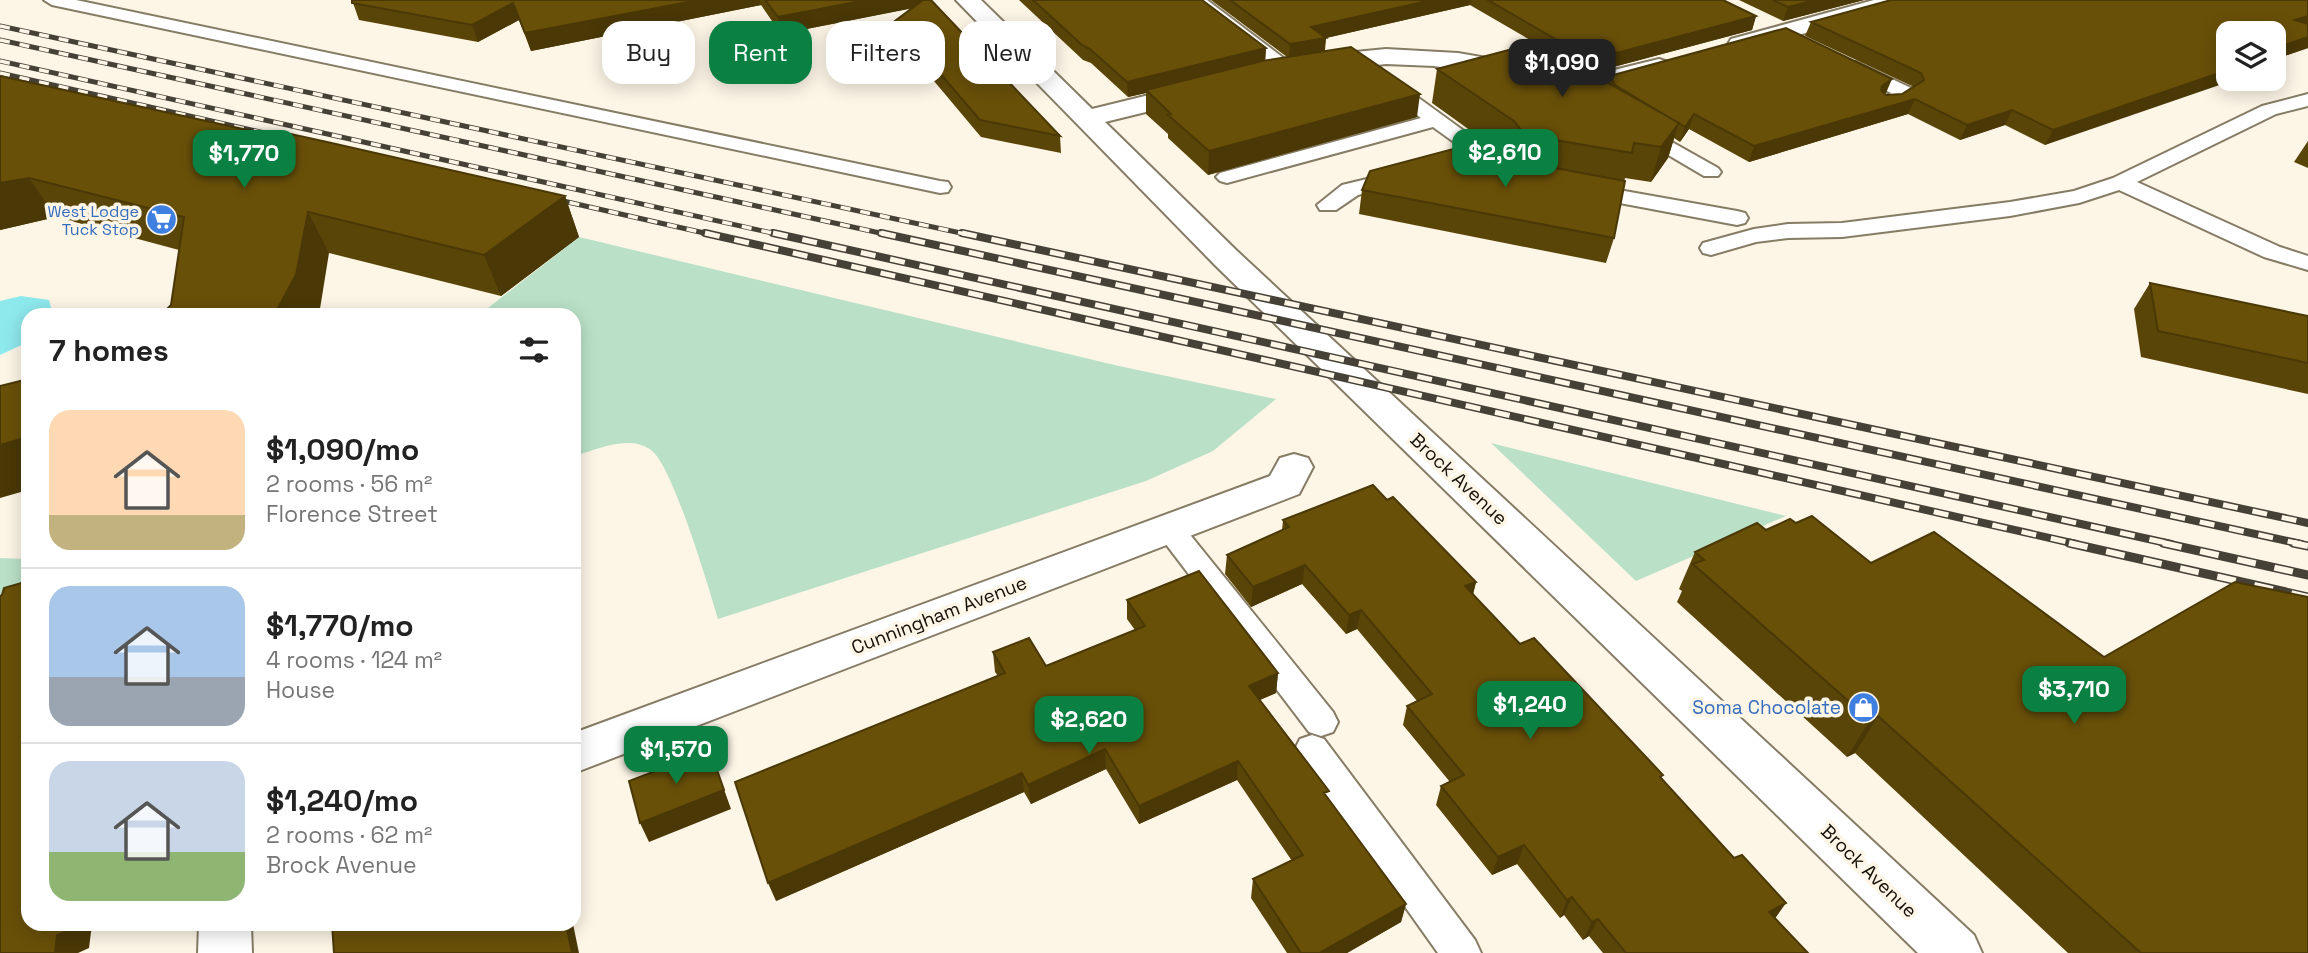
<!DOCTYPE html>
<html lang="en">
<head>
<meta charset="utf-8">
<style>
	:root { --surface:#fff; --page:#f6f6f6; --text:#222; --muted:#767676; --line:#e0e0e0; --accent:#0b8043 }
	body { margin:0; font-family:"Space Grotesk",sans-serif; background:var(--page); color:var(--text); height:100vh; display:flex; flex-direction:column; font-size:26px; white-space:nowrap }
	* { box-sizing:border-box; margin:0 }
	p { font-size:23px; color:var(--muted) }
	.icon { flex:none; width:38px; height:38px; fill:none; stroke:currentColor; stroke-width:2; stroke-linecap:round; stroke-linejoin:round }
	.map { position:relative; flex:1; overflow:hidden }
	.panel { position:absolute; left:21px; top:308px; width:560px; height:623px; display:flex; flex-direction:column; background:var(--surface); border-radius:21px; box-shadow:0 4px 18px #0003 }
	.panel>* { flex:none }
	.hud { position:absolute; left:602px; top:21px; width:665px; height:63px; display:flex; gap:14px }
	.fabs { position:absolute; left:2216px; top:21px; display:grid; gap:14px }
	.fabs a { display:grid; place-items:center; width:70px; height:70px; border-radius:14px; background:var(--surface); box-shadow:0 4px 18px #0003; font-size:35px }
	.price { position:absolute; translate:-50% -60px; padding:0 16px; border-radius:14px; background:var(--accent); color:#fff; font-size:23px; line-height:46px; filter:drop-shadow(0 2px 4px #0008) }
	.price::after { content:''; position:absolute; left:50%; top:42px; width:21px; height:16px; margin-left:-10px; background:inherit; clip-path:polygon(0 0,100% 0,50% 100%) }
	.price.on { background:#222; color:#fff }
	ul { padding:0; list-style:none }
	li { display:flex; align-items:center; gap:21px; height:175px; padding:0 28px }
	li+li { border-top:2px solid var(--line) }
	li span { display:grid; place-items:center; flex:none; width:196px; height:140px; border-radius:21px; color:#555 }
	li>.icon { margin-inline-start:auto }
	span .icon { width:84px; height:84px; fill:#fffc; stroke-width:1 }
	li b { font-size:30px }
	h2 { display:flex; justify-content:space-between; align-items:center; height:84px; padding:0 28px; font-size:30px }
	.chip { padding:0 24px; border-radius:21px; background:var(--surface); box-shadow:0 4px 18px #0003; font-size:24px; line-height:63px }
	.chip.on { background:var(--accent); color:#fff }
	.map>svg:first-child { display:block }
	.green { fill:#bae1c8 }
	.water { fill:#8ee9ed }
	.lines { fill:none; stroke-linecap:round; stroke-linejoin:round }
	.service-casing { stroke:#867c65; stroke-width:4 }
	.minor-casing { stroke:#867c65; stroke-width:4 }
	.service { fill:#fff; fill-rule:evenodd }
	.minor { fill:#fff; fill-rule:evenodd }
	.rail-far2-casing { stroke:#464137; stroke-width:5 }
	.rail-far1-casing { stroke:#464137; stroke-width:8 }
	.rail-casing { stroke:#464137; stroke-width:9 }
	.rail-far2 { stroke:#fdf6e7; stroke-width:3.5; stroke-dasharray:10; stroke-linecap:butt }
	.rail-far1 { stroke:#fdf6e7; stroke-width:5; stroke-dasharray:15; stroke-linecap:butt }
	.rail { stroke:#fdf6e7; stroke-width:6; stroke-dasharray:19; stroke-linecap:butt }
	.wall { fill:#5a4508; fill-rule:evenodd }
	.shaded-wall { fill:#4a3806 }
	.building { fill:#695009; stroke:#4a3806; stroke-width:2 }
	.labels { text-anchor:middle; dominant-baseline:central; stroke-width:7; stroke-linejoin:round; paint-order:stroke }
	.far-shop-label { font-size:16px; fill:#366cbe; stroke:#fdf6e7; text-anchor:end }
	.street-label { font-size:19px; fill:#141007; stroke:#fdf6e7 }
	.shop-label { font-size:19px; fill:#366cbe; stroke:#fdf6e7; text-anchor:end }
</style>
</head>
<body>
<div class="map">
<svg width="2308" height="953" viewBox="0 0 2308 953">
	<rect width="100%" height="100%" fill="#fdf6e7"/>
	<path class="green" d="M 579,237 L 1119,366 L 1276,399 L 1213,451 L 1146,481 L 718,619 C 709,589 673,466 651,450 C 628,434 597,450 574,456 L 574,315 L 479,315 Z
		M 1491,443 L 1786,516 L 1636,581 Z
		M 0,558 L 28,559 L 28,603 L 0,612 Z"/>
	<path class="water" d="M 21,296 L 49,300 L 53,315 L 28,315 L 28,342 L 0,355 L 0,301 Z"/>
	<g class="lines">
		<defs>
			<path id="service" d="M 44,0 L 76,0 L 940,181 L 948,182 L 951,187 L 948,192 L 940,193 L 52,5 Z
				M 1188,0 L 1207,0 L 1298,69 L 1289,75 L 1282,73 Z
				M 1856,62 L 1913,89 L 1916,93 L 1894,107 L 1880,107 L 1877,103 L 1891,93 L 1849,72 L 1847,68 L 1849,64 Z
				M 1387,78 L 1394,80 L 1508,163 L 1511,167 L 1508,171 L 1494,171 L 1433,127 L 1227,183 L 1220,181 L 1216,177 L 1220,173 L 1421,118 L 1380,88 L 1378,84 Z
				M 2308,94 L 2308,106 L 2276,114 L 2137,182 L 2280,247 L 2308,256 L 2308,270 L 2264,257 L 2119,190 L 2079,203 L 2010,216 L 1842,237 L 1788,238 L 1756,242 L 1711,255 L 1703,253 L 1700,248 L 1703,243 L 1754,229 L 1788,224 L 1842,223 L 2010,202 L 2074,191 L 2113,178 L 2262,106 Z
				M 1638,123 L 1718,168 L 1721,172 L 1718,176 L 1704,176 L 1631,133 L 1628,129 L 1631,125 Z
				M 1400,171 L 1407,173 L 1411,177 L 1407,181 L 1358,195 L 1336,210 L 1320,210 L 1317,205 L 1342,185 Z
				M 1585,184 L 1737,211 L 1745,213 L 1748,218 L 1745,223 L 1737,225 L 1577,195 L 1574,190 L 1577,185 Z
				M 1169,518 L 1179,521 L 1333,712 L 1338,722 L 1333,732 L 1321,736 L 1309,732 L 1159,535 L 1154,528 L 1159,521 Z
				M 1312,735 L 1324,739 L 1475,940 L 1481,953 L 1438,953 L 1300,759 L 1295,749 L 1300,739 Z"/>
			<path id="minor" d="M 956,0 L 981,0 L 1092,109 L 1198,83 L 1207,85 L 1211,91 L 1207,97 L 1105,122 L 1237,251 L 1974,935 L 1982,953 L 1918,953 L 1215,265 Z
				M 1874,0 L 1912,0 L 1908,5 L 1740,51 L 1731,49 L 1728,44 L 1731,39 Z
				M 1386,49 L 1458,53 L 1580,74 L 1610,71 L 1659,59 L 1668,62 L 1672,67 L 1668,72 L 1610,87 L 1580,90 L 1434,66 L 1386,64 L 1314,72 L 1305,69 L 1301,64 L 1305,59 L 1314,56 Z
				M 1294,454 L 1308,458 L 1313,467 L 1299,494 L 574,773 L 574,733 L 1270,476 L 1280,458 Z
				M 199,924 L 251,924 L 252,953 L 198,953 Z"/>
		</defs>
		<use href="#service" class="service-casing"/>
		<use href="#minor" class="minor-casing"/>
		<use href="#service" class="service"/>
		<use href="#minor" class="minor"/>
		<defs>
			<path id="rail-far2" d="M 0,26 L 970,235
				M 0,40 L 889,235
				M 0,61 L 781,235
				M 0,73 L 304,142
				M 550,198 L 713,235"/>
			<path id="rail-far1" d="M 705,233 L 2076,544
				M 773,233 L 2171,544
				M 881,233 L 2301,544
				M 962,233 L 2308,523"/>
			<path id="rail" d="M 2069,543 L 2308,597
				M 2163,543 L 2308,575
				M 2293,543 L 2308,546"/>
		</defs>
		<use href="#rail-far2" class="rail-far2-casing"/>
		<use href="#rail-far1" class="rail-far1-casing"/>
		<use href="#rail" class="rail-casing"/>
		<use href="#rail-far2" class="rail-far2"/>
		<use href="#rail-far1" class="rail-far1"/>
		<use href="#rail" class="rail"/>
	</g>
	<path class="wall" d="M 352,0 L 931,0 L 1060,136 L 1061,153 L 981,137 L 897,37 L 895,21 L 912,8 L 781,34 L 761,5 L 531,51 L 519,20 L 478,42 L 359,20 Z
		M 1019,0 L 1202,0 L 1266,48 L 1265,61 L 1287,57 L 1211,0 L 1723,0 L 1756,16 L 1752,30 L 1602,70 L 1596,70 L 1601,79 L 1608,82 L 1610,76 L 1886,95 L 1902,94 L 1914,87 L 1805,36 L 1811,22 L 2308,0 L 2308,48 L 2273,60 L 2273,33 L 2045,145 L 2005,125 L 1960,140 L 1908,114 L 1749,162 L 1689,129 L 1680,142 L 1674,138 L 1668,158 L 1651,182 L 1625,178 L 1614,238 L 1606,263 L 1359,214 L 1362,190 L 1485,141 L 1432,103 L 1437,69 L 1549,51 L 1470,5 L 1326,38 L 1325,51 L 1417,117 L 1208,175 L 1168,138 L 1168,134 L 1146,114 L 1146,93 L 1128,97 L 1091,63 L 1083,60 ZM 1493,146 L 1507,156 L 1510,160 L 1506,159 Z
		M 1739,0 L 1864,0 L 1783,21 Z
		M 0,76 L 284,138 L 565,196 L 579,237 L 501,296 L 329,253 L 171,305 L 179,250 L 56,217 L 0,230 Z
		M 2308,141 L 2308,168 L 2294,162 Z
		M 2150,283 L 2308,316 L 2308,394 L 2141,357 L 2134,309 Z
		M 1387,500 L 1476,582 L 1473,595 L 1520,644 L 1662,778 L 1776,919 L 1808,953 L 1603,953 L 1589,936 L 1583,940 L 1564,915 L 1560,918 L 1517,864 L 1492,875 L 1436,805 L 1441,786 L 1450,782 L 1403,725 L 1407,706 L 1417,701 L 1357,629 L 1346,634 L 1302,584 L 1251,607 L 1225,574 L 1227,555 L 1282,531 L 1283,520 Z
		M 1695,552 L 2308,953 L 2068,953 L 1855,753 L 1847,757 L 1677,602 L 1682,591 L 1679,589 Z
		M 1127,600 L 1278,673 L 1276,693 L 1260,700 L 1327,798 L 1406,904 L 1401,922 L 1347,953 L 1287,953 L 1251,898 L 1253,879 L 1292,861 L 1237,780 L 1139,824 L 1106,769 L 1031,804 L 1024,792 L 776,901 L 998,676 L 995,672 L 993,652 L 1046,666 L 1135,630 L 1127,619 Z"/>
	<path class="shaded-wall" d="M 699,0 L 760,0 L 761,5 L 531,51 L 525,33 Z
		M 866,0 L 923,0 L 924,6 L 781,34 L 778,17 Z
		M 1432,0 L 1471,0 L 1470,5 L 1326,38 L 1324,52 L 1289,59 L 1290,44 L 1311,27 Z
		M 1816,0 L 1864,0 L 1783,21 L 1788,7 Z
		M 513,3 L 519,20 L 478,42 L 472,25 Z
		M 1756,16 L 1752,30 L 1602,70 L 1605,56 Z
		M 2308,16 L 2308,27 L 2295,20 Z
		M 2308,37 L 2308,48 L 2273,60 L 2273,49 Z
		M 1266,48 L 1265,63 L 1146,90 L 1146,93 L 1128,97 L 1127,82 Z
		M 2228,70 L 2228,79 L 2237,79 L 2045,145 L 2053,130 Z
		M 1892,79 L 1886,93 L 1875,101 L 1882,86 Z
		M 1420,94 L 1417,117 L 1208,175 L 1209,151 Z
		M 1915,99 L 1908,114 L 1749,162 L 1754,146 Z
		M 2012,110 L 2005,125 L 1960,140 L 1967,125 Z
		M 1694,114 L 1689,129 L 1680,142 L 1685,127 Z
		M 1679,123 L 1668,158 L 1651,182 L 1661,147 Z
		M 29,178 L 56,217 L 0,230 L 0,183 Z
		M 565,196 L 579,237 L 501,296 L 484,255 Z
		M 308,212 L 329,253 L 319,315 L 274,315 Z
		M 28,437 L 28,490 L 0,498 L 0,445 Z
		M 1305,565 L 1302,584 L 1251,607 L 1253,587 Z
		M 1476,582 L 1471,601 L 1465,586 Z
		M 1361,610 L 1357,629 L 1346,634 L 1349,615 Z
		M 1278,673 L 1276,693 L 1247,705 L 1249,686 Z
		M 1878,716 L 1855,753 L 1847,757 L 1870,720 Z
		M 1105,749 L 1106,769 L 1031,804 L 1028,785 Z
		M 710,750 L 731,809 L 649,842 L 640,823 Z
		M 1238,761 L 1237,780 L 1139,824 L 1139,806 Z
		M 1022,773 L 1024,792 L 776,901 L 768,883 Z
		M 1524,845 L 1517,864 L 1492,875 L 1498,857 Z
		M 1572,897 L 1564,915 L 1560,918 L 1567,900 Z
		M 1786,903 L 1774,920 L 1769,912 Z
		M 1406,904 L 1401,922 L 1347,953 L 1319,953 Z
		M 1598,919 L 1589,936 L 1583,940 L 1592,922 Z
		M 69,924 L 92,924 L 89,948 L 78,953 L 55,953 L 57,935 Z
		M 566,924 L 573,924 L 579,953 L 572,953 Z"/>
	<path class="building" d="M 352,0 L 699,0 L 525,33 L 513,3 L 472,25 L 352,3 Z
		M 765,0 L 866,0 L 778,17 Z
		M 923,0 L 931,0 L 1060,136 L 980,120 L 895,21 Z
		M 1033,0 L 1202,0 L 1266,48 L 1127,82 L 1090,49 L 1082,45 Z
		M 1230,0 L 1432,0 L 1311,27 L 1326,38 L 1290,44 Z
		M 1488,0 L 1723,0 L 1756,16 L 1605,56 L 1562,53 L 1574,50 Z
		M 1773,0 L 1816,0 L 1788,7 Z
		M 1891,0 L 2308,0 L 2308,16 L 2295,20 L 2308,24 L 2308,37 L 2273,49 L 2273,33 L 2228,33 L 2228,70 L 2053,130 L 2012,110 L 1967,125 L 1915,99 L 1754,146 L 1694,114 L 1685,127 L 1615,85 L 1610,76 L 1786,28 L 1892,79 L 1882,86 L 1881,90 L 1886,95 L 1902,94 L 1924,80 L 1921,73 L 1811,22 Z
		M 1351,47 L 1420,94 L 1209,151 L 1168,115 L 1171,114 L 1146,90 L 1262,61 Z
		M 1520,47 L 1589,57 L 1601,79 L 1679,123 L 1661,147 L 1634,143 L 1632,153 L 1525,135 L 1514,121 L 1437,69 Z
		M 0,76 L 284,138 L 291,134 L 327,142 L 565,196 L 484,255 L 308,212 L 296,275 L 274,315 L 161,315 L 171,305 L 184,217 L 29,178 L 0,183 Z
		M 1487,140 L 1506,159 L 1625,181 L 1614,238 L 1362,190 L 1370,171 Z
		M 2150,283 L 2308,316 L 2308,363 L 2158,331 Z
		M 28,379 L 28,437 L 0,445 L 0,386 Z
		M 1373,485 L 1387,500 L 1393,497 L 1476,582 L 1465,586 L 1520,644 L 1534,638 L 1663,775 L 1660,777 L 1734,858 L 1742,855 L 1786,903 L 1769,912 L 1808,953 L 1626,953 L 1598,919 L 1592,922 L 1572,897 L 1567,900 L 1524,845 L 1498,857 L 1441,786 L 1464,775 L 1407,706 L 1432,694 L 1361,610 L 1349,615 L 1305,565 L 1253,587 L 1227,555 L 1289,527 L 1283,520 Z
		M 1812,516 L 1871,563 L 1934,532 L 2104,657 L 2235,582 L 2308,597 L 2308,953 L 2141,953 L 1878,716 L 1870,720 L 1693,564 L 1704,560 L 1695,552 L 1757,523 L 1766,530 L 1790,519 L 1796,523 Z
		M 1199,571 L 1278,673 L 1249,686 L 1329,791 L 1324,793 L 1406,904 L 1319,953 L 1301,953 L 1253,879 L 1303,855 L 1238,761 L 1139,806 L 1105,749 L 1028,785 L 1022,773 L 768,883 L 735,782 L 1005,673 L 993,652 L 1029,638 L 1046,666 L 1145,626 L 1127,600 Z
		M 28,581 L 28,924 L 69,924 L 69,931 L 57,935 L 55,953 L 0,953 L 0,596 L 2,595 L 4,588 Z
		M 710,750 L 724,790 L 640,823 L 629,781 Z
		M 332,924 L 566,924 L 572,953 L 334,953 Z"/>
	<defs>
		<symbol id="supermarket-disc" viewBox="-11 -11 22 22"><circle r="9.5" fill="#3f7fe0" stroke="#fdf6e7"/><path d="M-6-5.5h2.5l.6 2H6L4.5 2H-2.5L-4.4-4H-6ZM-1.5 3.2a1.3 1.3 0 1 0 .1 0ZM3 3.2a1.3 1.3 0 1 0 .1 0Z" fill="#fff"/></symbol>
		<symbol id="shop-disc" viewBox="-11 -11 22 22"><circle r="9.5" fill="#3f7fe0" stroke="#fdf6e7"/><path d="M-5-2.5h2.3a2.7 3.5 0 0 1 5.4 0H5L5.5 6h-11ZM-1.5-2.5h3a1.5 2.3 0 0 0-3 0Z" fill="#fff"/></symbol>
	</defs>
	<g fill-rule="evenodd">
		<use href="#supermarket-disc" x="144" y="202" width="35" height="35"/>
		<use href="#shop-disc" x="1846" y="690" width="35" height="35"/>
	</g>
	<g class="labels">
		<g class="far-shop-label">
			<text x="139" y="211">West Lodge<tspan x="139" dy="18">Tuck Stop</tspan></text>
		</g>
		<g class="street-label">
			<text transform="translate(1459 479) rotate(43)">Brock Avenue</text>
			<text transform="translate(939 615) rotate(-21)">Cunningham Avenue</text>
			<text transform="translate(1869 871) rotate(44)">Brock Avenue</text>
		</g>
		<g class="shop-label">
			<text x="1841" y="707">Soma Chocolate</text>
		</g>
	</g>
</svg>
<div class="fabs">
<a><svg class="icon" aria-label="layers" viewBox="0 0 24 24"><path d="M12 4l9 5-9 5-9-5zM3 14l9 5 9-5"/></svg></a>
</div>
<b class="price on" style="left:1562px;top:99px">$1,090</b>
<b class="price" style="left:1505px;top:189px">$2,610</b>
<b class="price" style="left:244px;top:190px">$1,770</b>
<b class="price" style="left:2074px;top:726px">$3,710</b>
<b class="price" style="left:1530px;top:741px">$1,240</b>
<b class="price" style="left:1089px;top:756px">$2,620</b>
<b class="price" style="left:676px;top:786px">$1,570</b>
<div class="hud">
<a class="chip">Buy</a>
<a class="chip on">Rent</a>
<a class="chip">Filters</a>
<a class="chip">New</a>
</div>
<section class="panel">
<h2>7 homes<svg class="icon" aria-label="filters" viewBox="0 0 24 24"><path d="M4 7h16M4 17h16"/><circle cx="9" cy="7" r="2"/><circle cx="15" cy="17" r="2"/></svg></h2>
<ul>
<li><span style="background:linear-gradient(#ffd9b3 75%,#c2b280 0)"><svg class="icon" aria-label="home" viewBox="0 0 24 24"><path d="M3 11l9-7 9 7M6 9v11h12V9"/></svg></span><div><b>$1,090/mo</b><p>2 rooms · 56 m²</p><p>Florence Street</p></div></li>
<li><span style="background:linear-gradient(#a9c7e8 65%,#9aa5b1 0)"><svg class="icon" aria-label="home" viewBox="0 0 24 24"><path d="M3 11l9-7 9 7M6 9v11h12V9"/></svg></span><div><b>$1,770/mo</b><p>4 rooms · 124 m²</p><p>House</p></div></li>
<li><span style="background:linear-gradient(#c9d6e8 65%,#8fb573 0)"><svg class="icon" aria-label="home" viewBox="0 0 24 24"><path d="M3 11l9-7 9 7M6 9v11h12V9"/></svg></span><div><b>$1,240/mo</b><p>2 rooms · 62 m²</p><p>Brock Avenue</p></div></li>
</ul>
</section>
</div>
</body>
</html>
